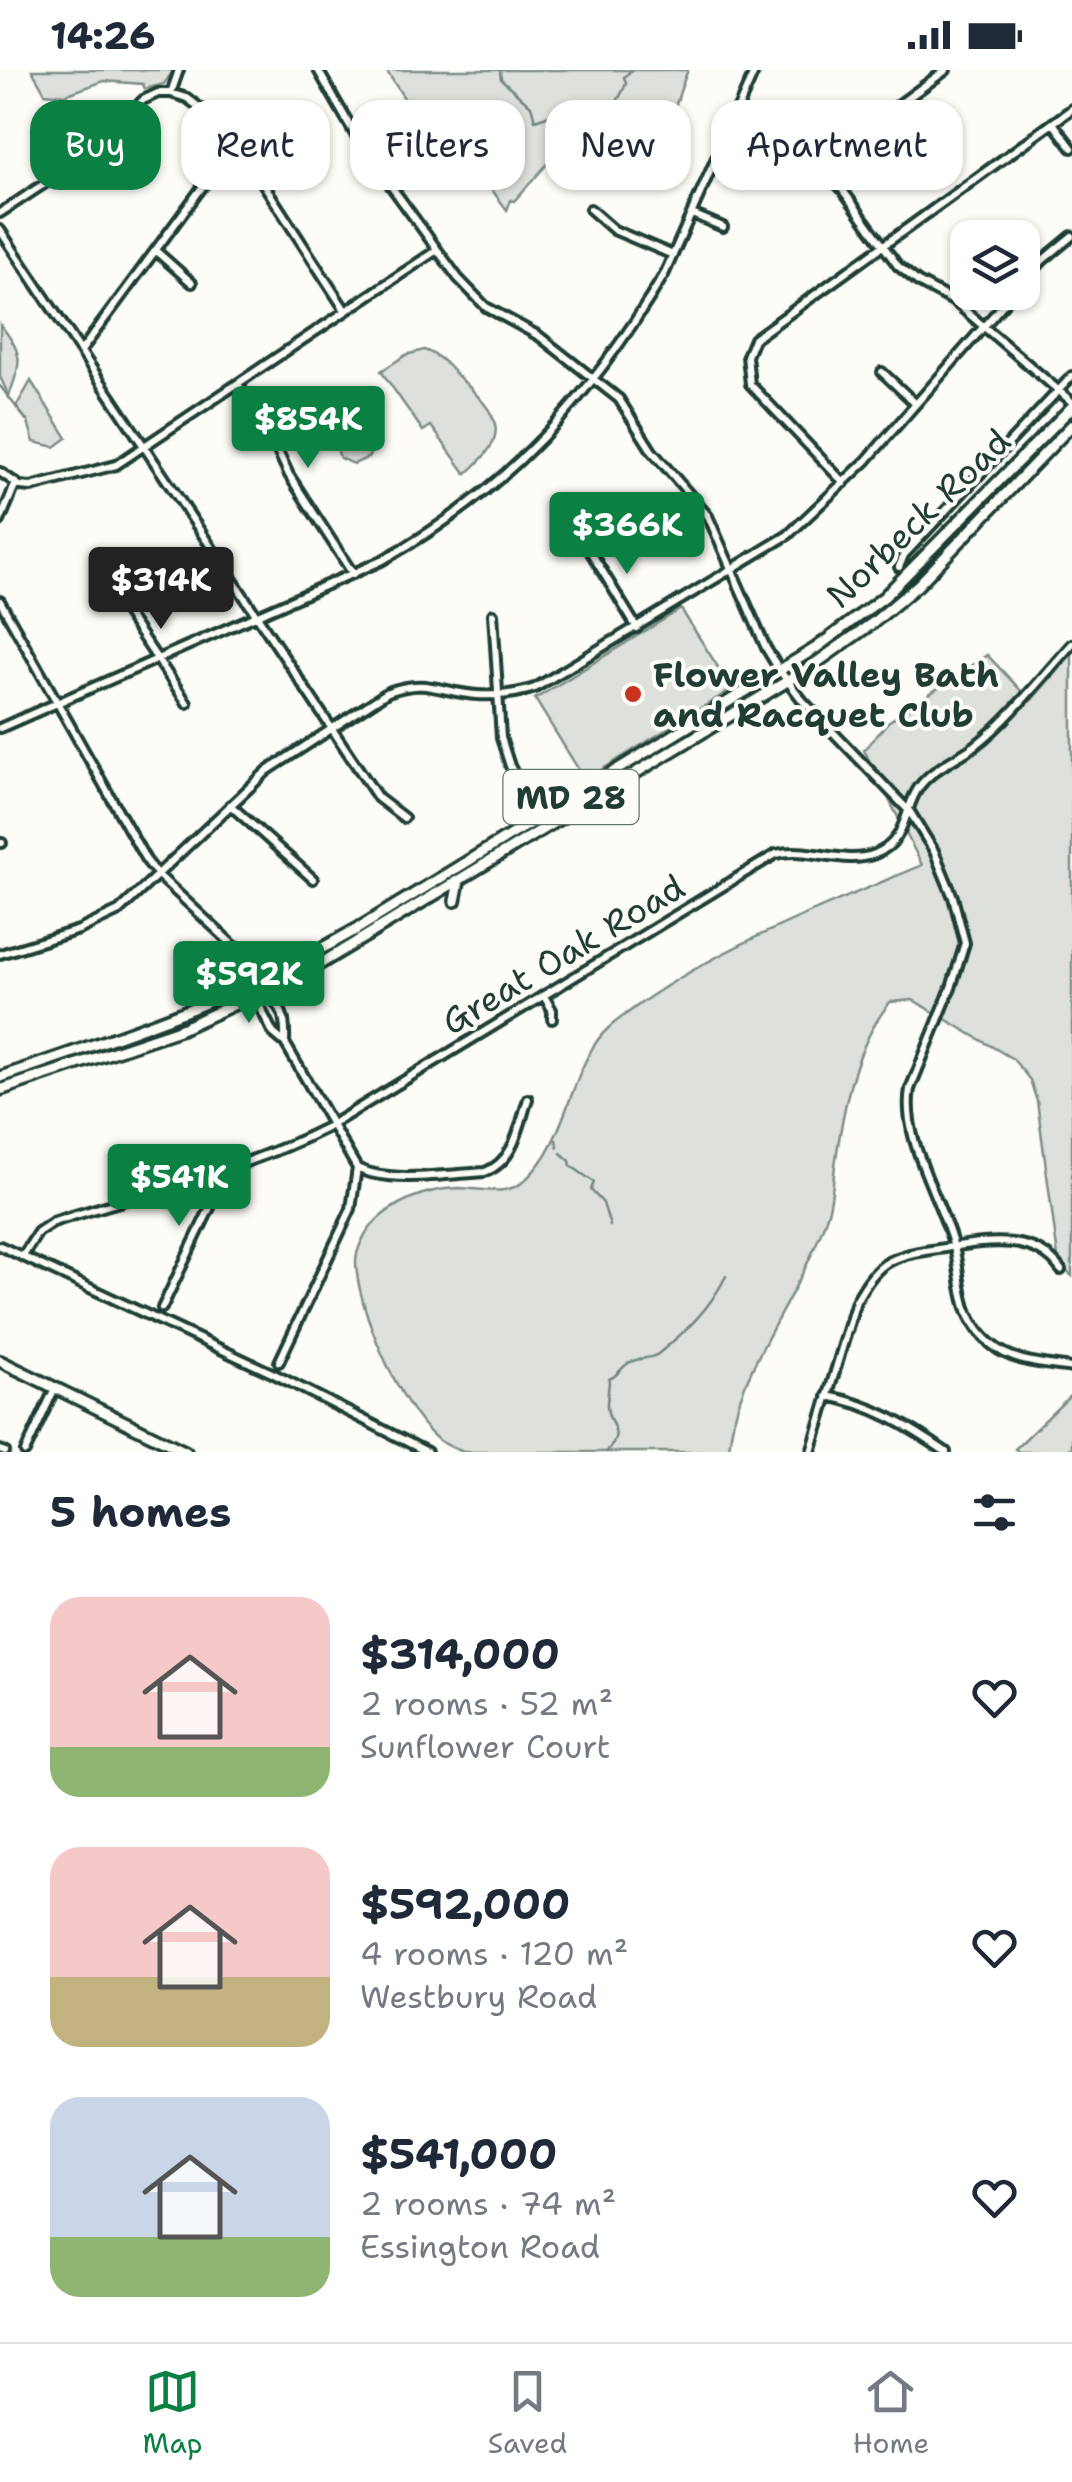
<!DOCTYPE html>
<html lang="en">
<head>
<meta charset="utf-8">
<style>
	:root { --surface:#fff; --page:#f6f6f7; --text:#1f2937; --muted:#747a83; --line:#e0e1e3; --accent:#0b8043 }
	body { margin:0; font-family:"Shantell Sans",sans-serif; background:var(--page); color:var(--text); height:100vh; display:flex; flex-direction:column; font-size:38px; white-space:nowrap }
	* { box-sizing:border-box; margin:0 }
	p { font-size:32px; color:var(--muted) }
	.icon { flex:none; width:55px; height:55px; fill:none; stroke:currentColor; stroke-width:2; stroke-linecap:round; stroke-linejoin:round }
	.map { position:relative; height:1382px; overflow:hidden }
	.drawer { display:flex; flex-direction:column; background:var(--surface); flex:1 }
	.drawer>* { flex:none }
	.banner { position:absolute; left:30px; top:30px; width:1012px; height:90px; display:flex; gap:20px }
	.buttons { position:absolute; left:950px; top:150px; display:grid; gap:20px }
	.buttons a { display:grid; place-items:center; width:90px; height:90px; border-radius:20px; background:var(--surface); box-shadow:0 2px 8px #0004; font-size:50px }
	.price { position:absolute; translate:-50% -85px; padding:0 22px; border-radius:10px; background:var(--accent); color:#fff; font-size:32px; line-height:65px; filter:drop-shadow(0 2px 5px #0008) }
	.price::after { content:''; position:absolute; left:50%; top:60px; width:30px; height:22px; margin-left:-15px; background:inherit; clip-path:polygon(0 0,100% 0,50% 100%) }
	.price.active { background:#222; color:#fff }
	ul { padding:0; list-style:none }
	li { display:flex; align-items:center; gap:30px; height:250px; padding:0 50px }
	li span { display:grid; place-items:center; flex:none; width:280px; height:200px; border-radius:30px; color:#555 }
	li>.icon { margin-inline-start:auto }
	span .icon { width:120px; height:120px; fill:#fffc; stroke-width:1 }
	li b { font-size:42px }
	h2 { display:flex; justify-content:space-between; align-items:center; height:120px; padding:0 50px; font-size:42px }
	.chip { padding:0 35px; border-radius:30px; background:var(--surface); box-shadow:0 2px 8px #0004; font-size:35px; line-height:90px }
	.chip.active { background:var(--accent); color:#fff }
	.status { display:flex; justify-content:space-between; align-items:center; height:70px; padding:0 50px; background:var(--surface); direction:ltr }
	.status svg { height:28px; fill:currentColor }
	.tabs { display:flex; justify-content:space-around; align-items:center; height:140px; border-top:2px solid var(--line); background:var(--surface); font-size:28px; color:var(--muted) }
	.tabs a { display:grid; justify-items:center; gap:5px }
	.tabs .active { color:var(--accent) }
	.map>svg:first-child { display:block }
	.green { fill:#dde0db; stroke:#7e8e88; stroke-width:2.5 }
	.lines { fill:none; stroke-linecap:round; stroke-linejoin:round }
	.stream { stroke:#75877f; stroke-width:2.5 }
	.minor-casing { stroke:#1f3d34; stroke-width:14 }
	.major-casing { stroke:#1f3d34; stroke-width:16 }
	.minor { stroke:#fdfcf7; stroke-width:6 }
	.major { stroke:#fdfcf7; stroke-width:9 }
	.poi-dot { fill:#c8321e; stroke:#fdfcf7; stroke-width:4 }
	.labels { text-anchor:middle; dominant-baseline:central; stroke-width:8; stroke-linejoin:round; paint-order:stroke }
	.shield { fill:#fdfcf7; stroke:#62766e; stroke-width:2.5 }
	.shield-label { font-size:32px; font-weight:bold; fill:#1f3d34 }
	.street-label { font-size:35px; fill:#1f3d34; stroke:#fdfcf7 }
	.poi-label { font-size:35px; font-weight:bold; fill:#1f3d34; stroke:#fdfcf7; text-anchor:start }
</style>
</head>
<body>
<div class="status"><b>14:26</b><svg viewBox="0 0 49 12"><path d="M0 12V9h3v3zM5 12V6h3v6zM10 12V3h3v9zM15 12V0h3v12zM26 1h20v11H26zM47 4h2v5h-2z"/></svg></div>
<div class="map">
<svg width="1072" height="1382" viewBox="0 0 1072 1382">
	<rect width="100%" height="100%" fill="#fdfcf7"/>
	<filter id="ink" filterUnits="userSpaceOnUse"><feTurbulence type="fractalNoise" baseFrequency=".01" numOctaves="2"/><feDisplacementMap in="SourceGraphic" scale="20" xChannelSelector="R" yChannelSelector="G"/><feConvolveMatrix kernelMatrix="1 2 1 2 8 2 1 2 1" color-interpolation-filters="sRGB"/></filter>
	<g filter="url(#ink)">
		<path class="green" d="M 32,0 L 174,0 L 164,14 L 145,19 L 143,14 L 104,11 L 65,25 L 45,23 Z
			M 386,0 L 688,0 C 673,35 671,68 645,98 L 600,79 L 550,91 L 514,131 L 511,130 L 507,140 L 474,96 L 409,36 Z
			M 0,254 C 24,286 22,289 9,326 L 0,307 Z
			M 424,280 C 440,285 450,298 461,309 C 500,347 512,364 466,404 L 431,356 L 423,361 L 381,301 L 406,285 Z
			M 31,311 L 67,368 L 55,377 L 34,372 L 28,352 L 16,337 Z
			M 344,362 L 368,363 L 372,375 L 369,387 L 354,394 L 340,388 L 335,372 Z
			M 681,539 L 732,619 L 585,710 L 535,629 Z
			M 1072,584 L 1072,1206 L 1059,1194 L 1037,1031 L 1030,1010 L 1013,989 L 913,930 L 890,932 C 855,976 844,1034 836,1089 C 833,1106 833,1126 828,1142 C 804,1223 734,1298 729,1382 L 463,1382 C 454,1378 443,1374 436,1368 C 401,1339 356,1236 356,1191 C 356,1181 364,1165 370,1157 C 392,1132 426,1119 458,1118 C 479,1118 507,1127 524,1111 C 565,1074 568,1013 597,971 C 607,956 623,947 637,936 C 722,875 826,836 922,795 L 864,680 L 888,652 L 987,585 L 1031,631 Z
			M 1072,1324 L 1072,1377 L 1066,1382 L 1019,1382 L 1015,1379 Z"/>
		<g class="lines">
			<path class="stream" d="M 500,0 L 501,9 L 531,36 L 535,50 L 561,41 L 573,44 L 577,52 L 573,66 L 579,68 C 600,62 617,34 626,14 L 624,7 L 632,0
				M 0,316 L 28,352
				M 556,1070 L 558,1077
				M 561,1083 L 570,1091 L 571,1096 L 594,1112 L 591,1120 L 603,1133 L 610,1156
				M 606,1382 C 627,1360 607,1356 607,1335 C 607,1326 609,1317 609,1309 C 619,1305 619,1300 627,1294 C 636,1287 649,1290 658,1284 C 686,1261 709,1240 726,1206"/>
			<defs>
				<path id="minor" d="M 318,0 L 361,75 L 458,208 L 486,237 L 539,266 L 619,329 L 652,381 L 708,446 L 766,578 L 780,601 L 803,631 L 910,742 L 934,781 L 953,827 L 965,873 L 951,918 L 910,1019 C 901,1068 940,1127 953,1174 C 960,1196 959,1222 968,1243 C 973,1254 981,1266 991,1274 C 1012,1293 1046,1294 1072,1298
					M 171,23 L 179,0
					M 732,51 L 788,77 L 822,100 L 842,119 L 898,196 L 918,212 L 955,232 L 1072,332
					M 1053,53 L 1072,78
					M 822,100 L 856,66 L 946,0
					M 590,139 L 614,160 L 673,185
					M 0,143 L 97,79 L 143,30 L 158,23 L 171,23 L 187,28 L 228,59 L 345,240
					M 692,144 L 723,157
					M 0,160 L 378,728 L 404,748
					M 156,181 L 192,213
					M 1022,213 L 1043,190 L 1072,166
					M 81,281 L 217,97 L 240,76
					M 882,302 L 916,334
					M 238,314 L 268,360 L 289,405 L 353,504
					M 0,402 L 20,416 L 31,417 L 116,395 L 437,180
					M 844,413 L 750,314 L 747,286 L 754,269 L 1072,39
					M 0,451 L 16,413
					M 587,476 L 637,558
					M 899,497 L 904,485 L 1072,306
					M 104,510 L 187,633
					M 0,531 L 146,790 L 157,804 L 234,876 C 254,885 265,916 259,935 L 273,963 L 285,973 L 357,1098 L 351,1139 L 279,1292
					M 493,544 L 501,668 L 510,696 L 539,749
					M 0,658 L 381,491 C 508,421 590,328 664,205 L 755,0
					M 230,735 L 313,809
					M 0,773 L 2,773
					M 234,877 L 246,904 L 257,912
					M 0,884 L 79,860 L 119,841 L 267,701 L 388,622 C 427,607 442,623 477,625 C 496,626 517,624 535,618 L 788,465 L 866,391 L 1014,222
					M 263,924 C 283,934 286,949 285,972
					M 544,926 L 552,940 L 552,949
					M 357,1098 C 389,1114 450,1104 485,1102 C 515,1091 519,1056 528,1029
					M 0,1176 L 274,1304 L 427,1382
					M 23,1186 L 38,1162 L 53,1152 C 144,1123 241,1101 326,1058 L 776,784 C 809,776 844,796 875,784 C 911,770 902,732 925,710 C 939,695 960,687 976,675 C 1008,650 1044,605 1072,574
					M 162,1238 L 229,1098
					M 827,1326 C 872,1334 910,1357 946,1382
					M 0,1380 L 5,1382
					M 25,1382 L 55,1318
					M 811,1382 L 856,1231 C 864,1217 872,1203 885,1194 C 902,1183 926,1181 945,1178 C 984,1172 1035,1162 1061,1200"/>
				<path id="major" d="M 588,732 L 607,738
					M 455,831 L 459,811
					M 0,1007 C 128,964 239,927 357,859 L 816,578 L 884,527 L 1072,337
					M 0,1020 L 179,960 L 315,897 L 809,598 L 874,552 L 918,515 L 1072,355
					M 0,1291 L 186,1382"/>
			</defs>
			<use href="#minor" class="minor-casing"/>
			<use href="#major" class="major-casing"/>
			<use href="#minor" class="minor"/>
			<use href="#major" class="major"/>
		</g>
	</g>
	<circle class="poi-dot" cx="633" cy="624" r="10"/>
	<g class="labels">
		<rect class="shield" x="503.5" y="700" width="135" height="54" rx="8"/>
		<g class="shield-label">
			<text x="571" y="727">MD 28</text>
		</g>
		<g class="street-label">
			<text transform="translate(918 448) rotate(-44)">Norbeck Road</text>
			<text transform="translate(563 884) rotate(-31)">Great Oak Road</text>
		</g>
		<g class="poi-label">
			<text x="653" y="604">Flower Valley Bath<tspan x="653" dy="40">and Racquet Club</tspan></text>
		</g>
	</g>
</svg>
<div class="buttons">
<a><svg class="icon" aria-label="layers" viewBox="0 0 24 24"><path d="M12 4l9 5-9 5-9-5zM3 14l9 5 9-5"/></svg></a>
</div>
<b class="price" style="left:308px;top:401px">$854K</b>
<b class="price" style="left:627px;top:507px">$366K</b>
<b class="price active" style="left:161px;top:562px">$314K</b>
<b class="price" style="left:249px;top:956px">$592K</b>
<b class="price" style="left:179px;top:1159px">$541K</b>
<div class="banner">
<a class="chip active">Buy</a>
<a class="chip">Rent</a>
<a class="chip">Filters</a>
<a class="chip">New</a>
<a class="chip">Apartment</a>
</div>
</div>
<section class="drawer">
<h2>5 homes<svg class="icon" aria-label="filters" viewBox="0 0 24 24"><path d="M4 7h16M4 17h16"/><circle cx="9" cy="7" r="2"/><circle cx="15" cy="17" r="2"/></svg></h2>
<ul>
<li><span style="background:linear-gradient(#f6c9c9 75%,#8fb573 0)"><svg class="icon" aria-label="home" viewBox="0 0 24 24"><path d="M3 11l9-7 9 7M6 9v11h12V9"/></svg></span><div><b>$314,000</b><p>2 rooms · 52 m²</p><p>Sunflower Court</p></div><svg class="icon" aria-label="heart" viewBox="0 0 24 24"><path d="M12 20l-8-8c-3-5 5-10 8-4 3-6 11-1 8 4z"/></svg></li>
<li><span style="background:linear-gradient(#f6c9c9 65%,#c2b280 0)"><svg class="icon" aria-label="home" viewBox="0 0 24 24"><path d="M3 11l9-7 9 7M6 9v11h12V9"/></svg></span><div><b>$592,000</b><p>4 rooms · 120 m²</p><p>Westbury Road</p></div><svg class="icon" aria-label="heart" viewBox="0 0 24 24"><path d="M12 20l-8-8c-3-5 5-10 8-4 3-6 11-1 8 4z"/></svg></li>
<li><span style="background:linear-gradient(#c9d6e8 70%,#8fb573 0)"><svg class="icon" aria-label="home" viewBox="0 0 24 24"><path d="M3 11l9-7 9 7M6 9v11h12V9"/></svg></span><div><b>$541,000</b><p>2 rooms · 74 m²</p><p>Essington Road</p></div><svg class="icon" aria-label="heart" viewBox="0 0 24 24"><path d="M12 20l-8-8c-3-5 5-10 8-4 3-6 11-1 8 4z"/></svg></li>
</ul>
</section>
<nav class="tabs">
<a class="active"><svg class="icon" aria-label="map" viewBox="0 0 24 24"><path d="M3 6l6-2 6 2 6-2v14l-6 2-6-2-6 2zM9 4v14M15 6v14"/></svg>Map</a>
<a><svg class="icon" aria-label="saved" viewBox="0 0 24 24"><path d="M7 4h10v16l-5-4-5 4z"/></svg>Saved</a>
<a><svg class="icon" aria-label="home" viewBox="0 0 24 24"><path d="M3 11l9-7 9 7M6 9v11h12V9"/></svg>Home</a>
</nav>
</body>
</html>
